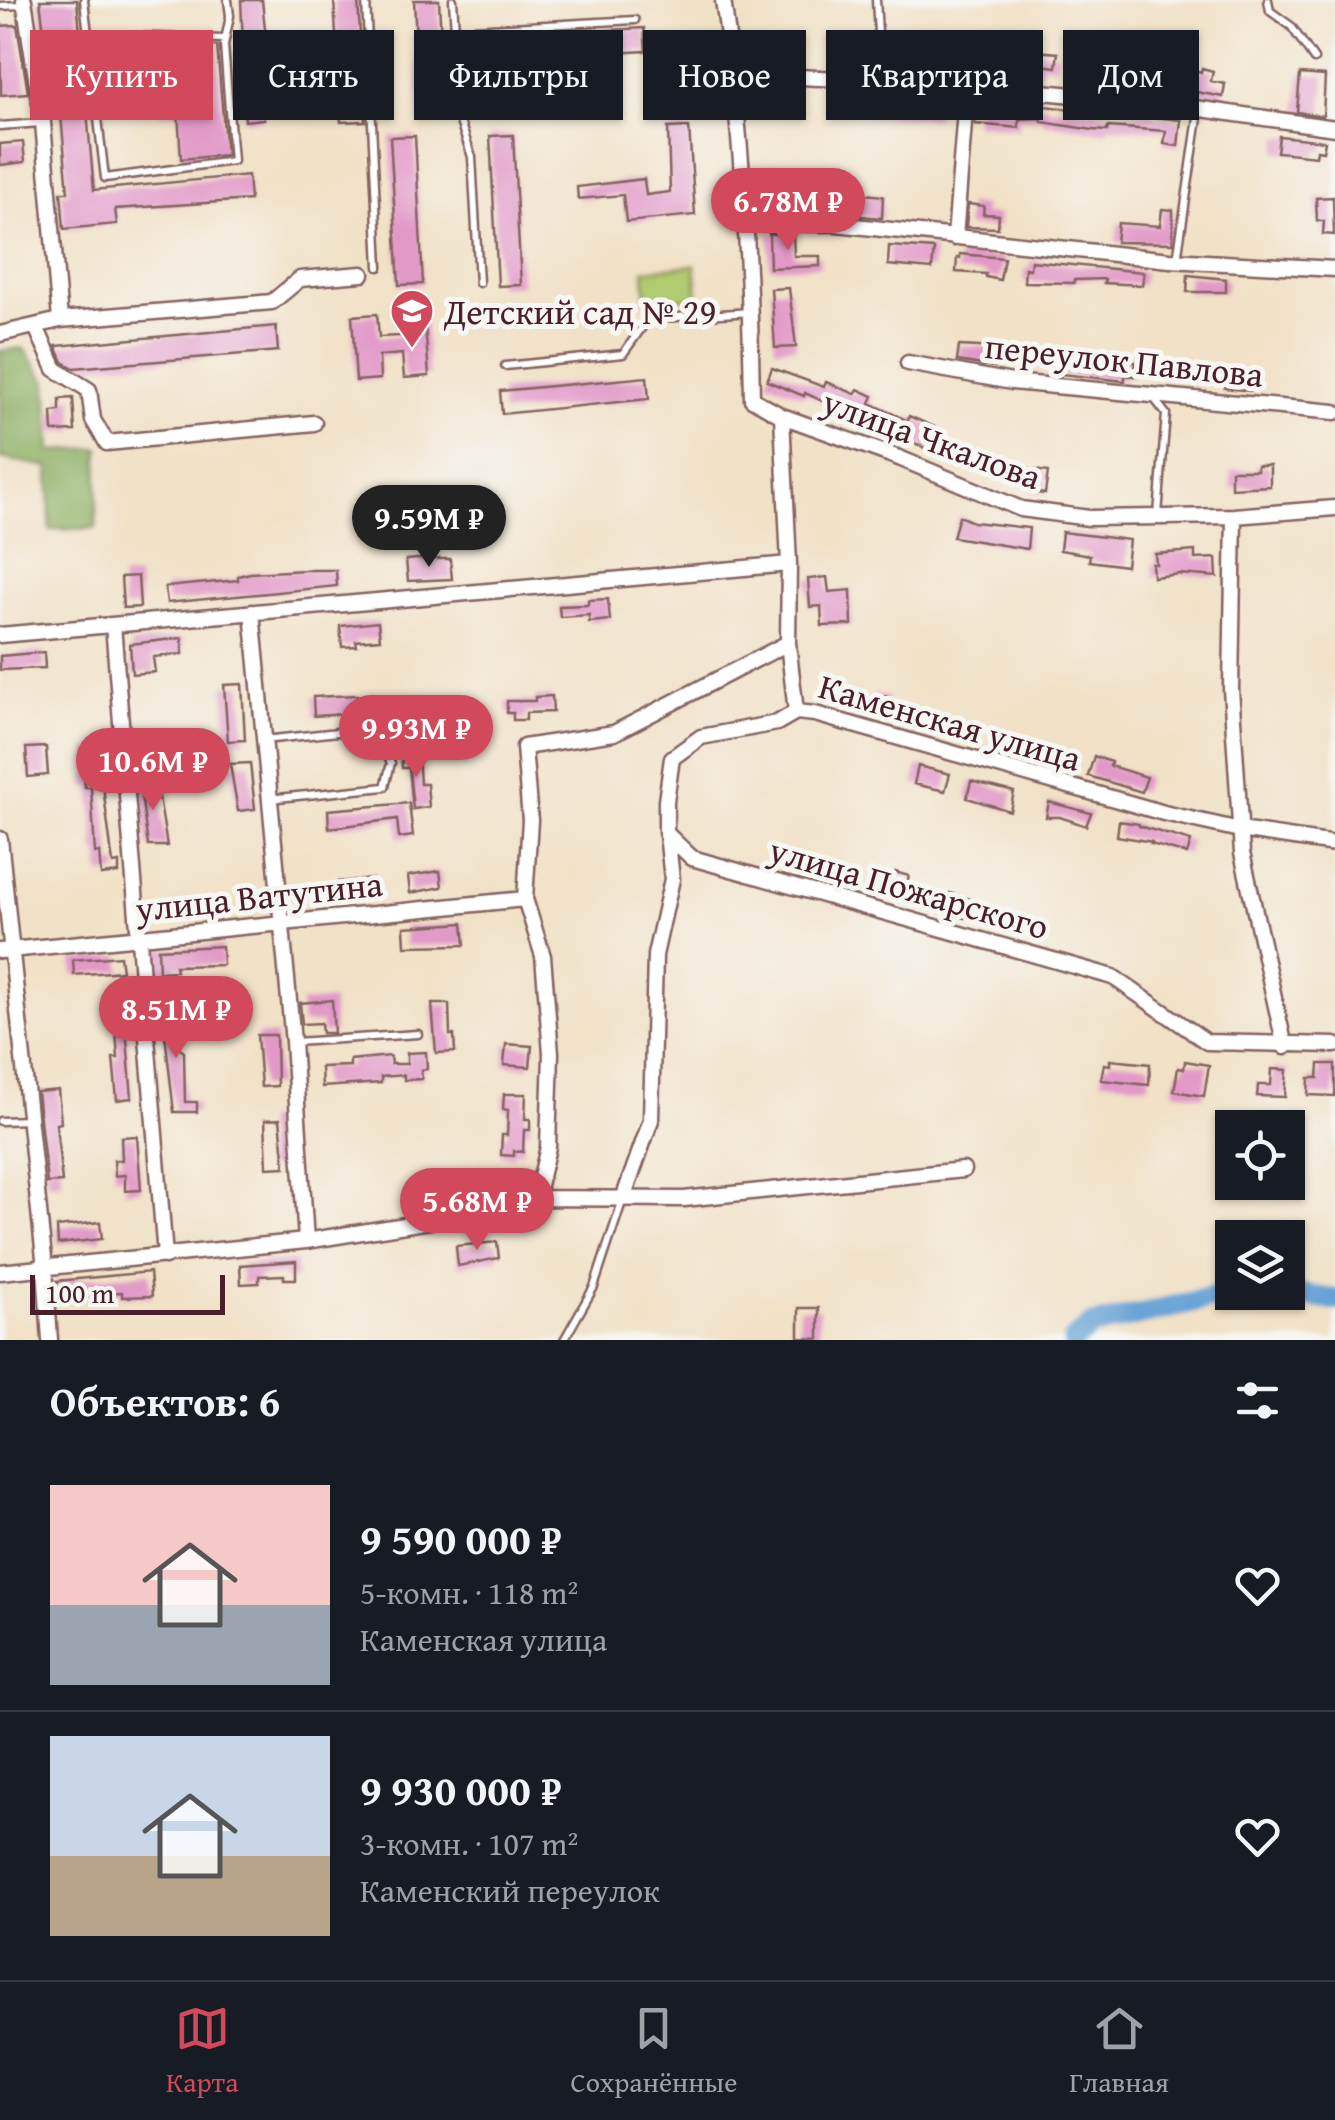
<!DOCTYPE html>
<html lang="ru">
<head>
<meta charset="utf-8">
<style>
	:root { --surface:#171b24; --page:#20242c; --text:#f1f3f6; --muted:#9ea1a6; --line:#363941; --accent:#d1495b }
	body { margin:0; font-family:"Gentium Book Plus",serif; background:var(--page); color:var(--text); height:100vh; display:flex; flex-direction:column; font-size:38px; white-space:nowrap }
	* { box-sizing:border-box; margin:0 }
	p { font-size:32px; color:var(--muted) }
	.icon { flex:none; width:55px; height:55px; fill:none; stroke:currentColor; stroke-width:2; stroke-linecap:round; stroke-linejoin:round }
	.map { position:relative; height:1340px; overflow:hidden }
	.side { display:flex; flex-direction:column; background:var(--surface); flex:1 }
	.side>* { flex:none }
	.guide { position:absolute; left:30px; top:30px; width:1275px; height:90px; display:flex; gap:20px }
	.buttons { position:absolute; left:1215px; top:1110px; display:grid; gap:20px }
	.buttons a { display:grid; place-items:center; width:90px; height:90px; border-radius:0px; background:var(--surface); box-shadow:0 2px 8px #0004; font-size:50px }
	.scale { position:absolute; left:30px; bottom:25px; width:195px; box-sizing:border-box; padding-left:10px; border:5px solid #4a1f2b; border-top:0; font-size:28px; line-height:35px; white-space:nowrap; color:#4a1f2b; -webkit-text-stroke:8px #f6f6f2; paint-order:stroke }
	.price { position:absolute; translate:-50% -85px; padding:0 22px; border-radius:35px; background:var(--accent); color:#fff; font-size:32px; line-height:65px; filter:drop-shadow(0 2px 5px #0008) }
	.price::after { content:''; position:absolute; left:50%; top:60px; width:30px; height:22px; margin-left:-15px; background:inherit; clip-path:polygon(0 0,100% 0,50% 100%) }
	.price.active { background:#222; color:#fff }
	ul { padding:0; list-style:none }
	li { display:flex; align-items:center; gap:30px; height:250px; padding:0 50px }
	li+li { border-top:2px solid var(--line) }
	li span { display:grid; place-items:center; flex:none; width:280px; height:200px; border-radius:0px; color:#555 }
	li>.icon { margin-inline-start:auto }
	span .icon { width:120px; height:120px; fill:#fffc; stroke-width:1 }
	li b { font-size:42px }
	h2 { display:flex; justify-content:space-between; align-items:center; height:120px; padding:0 50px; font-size:42px }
	.pill { padding:0 35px; border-radius:0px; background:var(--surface); box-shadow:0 2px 8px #0004; font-size:35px; line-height:90px }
	.pill.active { background:var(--accent); color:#fff }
	.tabs { display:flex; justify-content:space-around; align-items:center; height:140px; border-top:2px solid var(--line); background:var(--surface); font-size:28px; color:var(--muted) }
	.tabs a { display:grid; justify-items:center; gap:5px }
	.tabs .active { color:var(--accent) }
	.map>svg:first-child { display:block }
	.green { fill:#b1cb70; stroke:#7e754e; stroke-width:2.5 }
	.forest { fill:#8caf62; stroke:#6b6746; stroke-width:2.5 }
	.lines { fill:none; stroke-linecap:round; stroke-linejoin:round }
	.river { stroke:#66a2d6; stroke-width:22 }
	.building { fill:#e299c8 }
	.lane-casing { stroke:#846361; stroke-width:11 }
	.street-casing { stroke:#846361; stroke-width:19 }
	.lane { stroke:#fff; stroke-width:6 }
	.street { stroke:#fff; stroke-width:14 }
	.labels { text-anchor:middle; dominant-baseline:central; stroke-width:10; stroke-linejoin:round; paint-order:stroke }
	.poi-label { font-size:35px; fill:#4a1f2b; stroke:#f6f6f2; text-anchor:start }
	.street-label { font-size:35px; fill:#4a1f2b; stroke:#f6f6f2 }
</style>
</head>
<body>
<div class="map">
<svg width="1335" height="1340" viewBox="0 0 1335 1340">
	<rect width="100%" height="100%" fill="#f6f6f2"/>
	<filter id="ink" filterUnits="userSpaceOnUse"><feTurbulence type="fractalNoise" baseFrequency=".01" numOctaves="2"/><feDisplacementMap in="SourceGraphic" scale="20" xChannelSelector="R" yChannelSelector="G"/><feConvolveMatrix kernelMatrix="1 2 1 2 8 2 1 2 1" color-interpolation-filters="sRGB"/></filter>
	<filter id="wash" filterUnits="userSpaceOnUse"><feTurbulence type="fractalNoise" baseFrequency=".0048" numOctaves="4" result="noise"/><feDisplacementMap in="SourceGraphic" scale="40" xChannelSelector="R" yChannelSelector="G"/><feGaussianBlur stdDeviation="2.25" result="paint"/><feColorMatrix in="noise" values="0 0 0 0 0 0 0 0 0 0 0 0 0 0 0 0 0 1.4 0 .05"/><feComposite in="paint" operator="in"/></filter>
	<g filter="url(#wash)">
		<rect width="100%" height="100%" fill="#f1e1c6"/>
		<path class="green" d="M 695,265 L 698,297 L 647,302 L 644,270 Z"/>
		<path class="forest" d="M 23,348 L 47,382 L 51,451 L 99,448 L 96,528 L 50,530 L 49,467 L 0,458 L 0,351 Z"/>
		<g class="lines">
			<path class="river" d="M 1280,1292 L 1335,1300
				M 1074,1340 L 1091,1326 L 1236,1292"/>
		</g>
		<g id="blocks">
			<path class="building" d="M 40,0 L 77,0 L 94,190 L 248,175 L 250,200 L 115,209 L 117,224 L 64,229 L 61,192 L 68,192 L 58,82 L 50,83 Z
				M 241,0 L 262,0 L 267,49 L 257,49 L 264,119 L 245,121 L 239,66 L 244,66 Z
				M 334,0 L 358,0 L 365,121 L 341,122 Z
				M 414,0 L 439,0 L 445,118 L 420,119 Z
				M 17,25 L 28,93 L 1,95 L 0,26 Z
				M 644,28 L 646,51 L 498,60 L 497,36 Z
				M 978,36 L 998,37 L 998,46 L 1011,49 L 1058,53 L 1056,67 L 1041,65 L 1040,76 L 1015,74 L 1016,65 L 976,59 Z
				M 217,46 L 226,155 L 181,159 L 178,112 L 160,113 L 157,47 Z
				M 1122,56 L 1173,63 L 1201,72 L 1202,68 L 1213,71 L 1211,81 L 1225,84 L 1223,97 L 1103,74 L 1104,62 L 1121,64 Z
				M 1300,74 L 1325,76 L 1323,116 L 1297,112 Z
				M 839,90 L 852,90 L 851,97 L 901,101 L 901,97 L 919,98 L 919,100 L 937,101 L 936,118 L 867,116 L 867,112 L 838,109 Z
				M 976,103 L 1037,105 L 1118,115 L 1153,113 L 1153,117 L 1181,120 L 1178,146 L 1164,144 L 1166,131 L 1108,127 L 1107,131 L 1093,130 L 1042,122 L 1042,118 L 1019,119 L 1019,128 L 975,124 Z
				M 689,127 L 695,215 L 626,222 L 623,195 L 578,199 L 577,187 L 644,179 L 646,195 L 670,192 L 668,128 Z
				M 513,135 L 521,285 L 498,286 L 490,136 Z
				M 415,136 L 423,284 L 399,285 L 390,137 Z
				M 1279,136 L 1325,141 L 1323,151 L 1317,150 L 1316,156 L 1277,152 Z
				M 23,142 L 25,162 L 0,165 L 0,144 Z
				M 865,194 L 883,196 L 882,218 L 829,213 L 830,196 L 865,199 Z
				M 1333,197 L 1334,235 L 1323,234 L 1324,221 L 1317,221 L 1316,198 Z
				M 968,204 L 984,206 L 983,214 L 999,215 L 998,228 L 966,227 Z
				M 1162,209 L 1173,210 L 1173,243 L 1116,242 L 1118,223 L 1160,226 Z
				M 769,234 L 793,234 L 794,256 L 820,256 L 820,266 L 770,268 Z
				M 889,246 L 934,249 L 932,269 L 888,265 Z
				M 960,254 L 1004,258 L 1000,280 L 986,277 L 986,274 L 956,272 L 957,258 L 960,258 Z
				M 1031,261 L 1144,272 L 1142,285 L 1104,283 L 1105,279 L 1074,280 L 1074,283 L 1024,282 L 1025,268 L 1030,269 Z
				M 1188,275 L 1226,279 L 1226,292 L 1187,292 Z
				M 789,288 L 796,347 L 775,348 L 771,289 Z
				M 424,311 L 429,376 L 404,378 L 402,354 L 379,356 L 380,379 L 356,381 L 352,316 L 377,314 L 379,337 L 400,336 L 399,313 Z
				M 276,326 L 278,351 L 74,368 L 63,362 L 56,346 Z
				M 959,346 L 999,348 L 995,367 L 957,361 Z
				M 1062,351 L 1078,353 L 1077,361 L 1135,362 L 1134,376 L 1125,375 L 1125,381 L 1060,374 Z
				M 772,368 L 824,387 L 826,382 L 855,394 L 858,389 L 873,396 L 870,403 L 908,421 L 909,416 L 944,431 L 938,454 L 805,393 L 804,396 L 767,381 Z
				M 1206,370 L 1254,376 L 1254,384 L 1250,391 L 1225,388 L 1226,382 L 1205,381 Z
				M 647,377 L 649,399 L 502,414 L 500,391 Z
				M 73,398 L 75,431 L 53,432 L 52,412 L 60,411 L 60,399 Z
				M 1257,465 L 1270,465 L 1270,486 L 1231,488 L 1231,470 L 1257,470 Z
				M 1008,466 L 1048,472 L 1045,494 L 1030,492 L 1032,482 L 1006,477 Z
				M 959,516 L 973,522 L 1029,528 L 1027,549 L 953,537 Z
				M 1062,532 L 1129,540 L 1126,566 L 1089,561 L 1090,555 L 1060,550 Z
				M 1195,551 L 1195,559 L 1216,558 L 1217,577 L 1180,574 L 1153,577 L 1152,564 L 1156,564 L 1155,554 Z
				M 418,559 L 450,559 L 452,579 L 408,581 L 406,560 Z
				M 306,570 L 336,570 L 337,586 L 167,603 L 165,587 L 238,580 L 238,576 L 250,573 Z
				M 138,576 L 140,607 L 123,608 L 121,577 Z
				M 827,577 L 829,592 L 851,590 L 852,625 L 822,626 L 821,606 L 810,607 L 808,579 Z
				M 608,599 L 610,620 L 589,622 L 589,615 L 560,617 L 559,606 L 588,605 L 588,600 Z
				M 378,622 L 380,639 L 356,641 L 357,646 L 342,647 L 340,626 Z
				M 182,638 L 183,654 L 153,657 L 155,672 L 132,674 L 130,644 Z
				M 44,652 L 45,668 L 0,670 L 0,656 Z
				M 242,684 L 245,740 L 228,741 L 224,685 Z
				M 874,694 L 888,697 L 887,705 L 912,712 L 908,725 L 854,709 L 857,698 L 872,702 Z
				M 357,695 L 358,713 L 314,716 L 313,697 Z
				M 552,696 L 553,712 L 526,713 L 526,720 L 513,720 L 513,713 L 507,713 L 507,701 L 535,701 L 535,697 Z
				M 1028,742 L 1062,751 L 1056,768 L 1023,759 Z
				M 46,747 L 48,775 L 28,777 L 26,748 Z
				M 103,748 L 104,795 L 113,864 L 119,863 L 119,873 L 101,875 L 99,852 L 95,853 L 91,787 L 85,787 L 84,775 L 89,775 L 86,749 Z
				M 418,752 L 420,784 L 427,784 L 429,807 L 413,809 L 409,768 L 402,768 L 401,753 Z
				M 1094,756 L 1111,762 L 1110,766 L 1147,777 L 1142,792 L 1088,776 Z
				M 250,763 L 255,809 L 238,811 L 230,764 Z
				M 918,766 L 950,774 L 945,791 L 914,784 Z
				M 156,779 L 167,846 L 148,846 L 139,780 Z
				M 971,781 L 1014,792 L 1010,811 L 967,798 Z
				M 1049,802 L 1091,813 L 1086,826 L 1060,817 L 1046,817 Z
				M 409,803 L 413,836 L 399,838 L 397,819 L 329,828 L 328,810 Z
				M 1119,821 L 1139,824 L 1139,826 L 1191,841 L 1187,854 L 1151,844 L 1152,842 L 1117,836 Z
				M 440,871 L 442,887 L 410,893 L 408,876 Z
				M 895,872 L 909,876 L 906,887 L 948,900 L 950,893 L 971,899 L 966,918 L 933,911 L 919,907 L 920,903 L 889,894 Z
				M 372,879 L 373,895 L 340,899 L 338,882 Z
				M 463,923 L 465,945 L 405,946 L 404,927 Z
				M 222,946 L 223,965 L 175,966 L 176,971 L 159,972 L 158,949 Z
				M 120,956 L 122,971 L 74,975 L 73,960 Z
				M 161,1000 L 175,1000 L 174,1033 L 178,1047 L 184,1052 L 185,1102 L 197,1102 L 197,1112 L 174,1112 Z
				M 332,1000 L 334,1033 L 322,1033 L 321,1023 L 302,1024 L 300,1003 Z
				M 124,1004 L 132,1098 L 117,1100 L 113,1058 L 118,1058 L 115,1019 L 108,1020 L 107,1005 Z
				M 432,1004 L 449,1004 L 450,1035 L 454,1035 L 455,1052 L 436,1053 Z
				M 257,1035 L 276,1035 L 277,1086 L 261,1087 Z
				M 506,1044 L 532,1046 L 530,1067 L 504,1065 Z
				M 426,1052 L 427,1069 L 421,1070 L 422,1079 L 404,1080 L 404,1075 L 381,1077 L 381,1083 L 322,1087 L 321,1067 L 350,1066 L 350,1060 L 390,1056 L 391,1064 L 407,1064 L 407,1053 Z
				M 1110,1060 L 1150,1064 L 1149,1085 L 1101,1080 L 1104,1064 L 1110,1065 Z
				M 1185,1061 L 1209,1065 L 1204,1096 L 1174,1091 L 1178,1068 L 1184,1069 Z
				M 1319,1064 L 1335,1064 L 1335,1096 L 1308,1095 L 1309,1078 L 1318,1078 Z
				M 1272,1069 L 1287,1070 L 1285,1097 L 1257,1096 L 1258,1085 L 1271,1085 Z
				M 58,1090 L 61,1123 L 56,1124 L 62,1182 L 47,1183 L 37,1092 Z
				M 504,1094 L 526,1094 L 525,1119 L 530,1119 L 530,1130 L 524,1130 L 523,1152 L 514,1151 L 514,1156 L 501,1155 L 502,1135 L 507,1135 L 508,1110 L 503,1109 Z
				M 280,1119 L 285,1167 L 267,1168 L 265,1120 Z
				M 137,1136 L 141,1190 L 125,1191 L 125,1175 L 115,1176 L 114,1160 L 122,1160 L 121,1137 Z
				M 452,1186 L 453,1205 L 426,1211 L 425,1187 Z
				M 100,1222 L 102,1239 L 58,1244 L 57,1227 Z
				M 497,1242 L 499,1258 L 458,1266 L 456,1246 Z
				M 296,1261 L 296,1279 L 284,1279 L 284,1275 L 259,1276 L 259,1283 L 241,1284 L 240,1265 Z
				M 150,1272 L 152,1296 L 122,1297 L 122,1292 L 58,1295 L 57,1281 Z
				M 799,1308 L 819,1308 L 819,1339 L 799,1338 Z"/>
		</g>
	</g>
	<g filter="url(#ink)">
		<use href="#blocks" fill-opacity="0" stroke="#846361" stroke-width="2.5"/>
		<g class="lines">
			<defs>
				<path id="lane" d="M 84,0 L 105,178 L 233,161 L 224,45 L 230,16 L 228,0
					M 366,0 L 379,267
					M 453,0 L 455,30 L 635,20
					M 876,0 L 878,33
					M 1268,0 L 1270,11 L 1291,26 L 1314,59
					M 0,6 L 21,5
					M 455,30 L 458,116 L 472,157 L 479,283
					M 89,35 L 225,39
					M 0,126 L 41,123
					M 1177,260 L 1199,111
					M 505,366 L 623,354 L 648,319 L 750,312
					M 1153,397 L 1166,414 L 1158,515
					M 264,740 L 375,728 L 391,763 L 385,787 L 268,799
					M 295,1042 L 418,1034
					M 0,1121 L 29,1120
					M 564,1340 L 594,1287 L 623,1199"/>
				<path id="street" d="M 24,0 L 43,123 L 60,320
					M 723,0 C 742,131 750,266 752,399 L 782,416 L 899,458 L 1021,509 L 1089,518 L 1234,516 L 1335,508
					M 734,74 L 967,85 L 1159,103 L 1335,128
					M 743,223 L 836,224 L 1170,260 L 1335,269
					M 955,238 L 967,85
					M 36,327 L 55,369 L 89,390 L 93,420 L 107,443 L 314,423
					M 0,334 L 60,320 L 272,302 L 300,279 L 362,274
					M 908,363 L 1012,382 L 1335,412
					M 782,416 L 789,564
					M 1234,516 L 1231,689 L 1242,853 L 1285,1047
					M 252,612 L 293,1042 L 306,1241
					M 113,625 L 165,1256
					M 0,635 L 789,564 L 788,643 L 796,712 L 815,714 L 1164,813 L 1240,830 L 1335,844
					M 796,712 L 777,723 L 701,737 L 672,758 L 666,801 L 666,833 L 692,858 L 1113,977 L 1207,1042 L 1335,1045
					M 0,839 L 45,1268 L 50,1340
					M 0,951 L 525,899
					M 536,1198 L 548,1147 L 551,1053 L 543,956 L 525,899 L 530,820 L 524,747 L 614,733 L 788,643
					M 623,1199 L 651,1120 L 655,955 L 672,879 L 667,834
					M 0,1272 L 306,1241 L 430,1221 L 536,1198 L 684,1199 L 963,1170"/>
			</defs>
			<use href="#lane" class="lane-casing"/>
			<use href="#street" class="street-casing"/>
			<use href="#lane" class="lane"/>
			<use href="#street" class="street"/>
		</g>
	</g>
	<defs>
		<symbol id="school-pin" viewBox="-11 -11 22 30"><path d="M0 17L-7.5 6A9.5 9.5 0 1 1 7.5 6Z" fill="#d1495b" stroke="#f6f6f2"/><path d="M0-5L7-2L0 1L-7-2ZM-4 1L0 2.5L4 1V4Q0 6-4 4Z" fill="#fff"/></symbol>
	</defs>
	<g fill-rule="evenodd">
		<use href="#school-pin" x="387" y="286" width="50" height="68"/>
	</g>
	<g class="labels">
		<g class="poi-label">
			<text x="444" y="311">Детский сад № 29</text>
		</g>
		<g class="street-label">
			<text transform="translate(1124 360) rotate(6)">переулок Павлова</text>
			<text transform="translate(932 439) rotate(20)">улица Чкалова</text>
			<text transform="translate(950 722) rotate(16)">Каменская улица</text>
			<text transform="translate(909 888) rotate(16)">улица Пожарского</text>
			<text transform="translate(259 896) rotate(-6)">улица Ватутина</text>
		</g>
	</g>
</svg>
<div class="buttons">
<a><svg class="icon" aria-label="locate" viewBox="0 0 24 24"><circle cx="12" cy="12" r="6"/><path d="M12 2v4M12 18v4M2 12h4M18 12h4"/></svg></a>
<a><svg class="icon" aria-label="layers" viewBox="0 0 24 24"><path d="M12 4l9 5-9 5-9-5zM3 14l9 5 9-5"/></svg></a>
</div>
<div class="scale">100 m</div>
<b class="price" style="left:788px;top:253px">6.78M ₽</b>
<b class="price active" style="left:429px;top:570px">9.59M ₽</b>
<b class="price" style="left:416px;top:780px">9.93M ₽</b>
<b class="price" style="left:153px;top:813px">10.6M ₽</b>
<b class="price" style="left:176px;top:1061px">8.51M ₽</b>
<b class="price" style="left:477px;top:1253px">5.68M ₽</b>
<div class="guide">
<a class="pill active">Купить</a>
<a class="pill">Снять</a>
<a class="pill">Фильтры</a>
<a class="pill">Новое</a>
<a class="pill">Квартира</a>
<a class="pill">Дом</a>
</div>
</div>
<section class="side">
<h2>Объектов: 6<svg class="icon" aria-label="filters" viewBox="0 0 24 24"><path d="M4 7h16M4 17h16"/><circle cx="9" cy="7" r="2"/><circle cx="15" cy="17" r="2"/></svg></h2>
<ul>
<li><span style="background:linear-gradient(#f6c9c9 60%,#9aa5b1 0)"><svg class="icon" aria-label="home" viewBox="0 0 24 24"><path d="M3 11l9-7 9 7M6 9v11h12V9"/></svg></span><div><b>9 590 000 ₽</b><p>5-комн. · 118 m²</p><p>Каменская улица</p></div><svg class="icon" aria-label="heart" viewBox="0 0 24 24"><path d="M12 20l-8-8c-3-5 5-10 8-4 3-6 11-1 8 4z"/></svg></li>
<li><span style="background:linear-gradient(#c9d6e8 60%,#b9a48a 0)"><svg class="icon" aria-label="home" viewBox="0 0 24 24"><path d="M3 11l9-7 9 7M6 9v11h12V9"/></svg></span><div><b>9 930 000 ₽</b><p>3-комн. · 107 m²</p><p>Каменский переулок</p></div><svg class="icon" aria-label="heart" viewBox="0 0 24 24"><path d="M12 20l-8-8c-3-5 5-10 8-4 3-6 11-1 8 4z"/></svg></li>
</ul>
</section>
<nav class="tabs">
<a class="active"><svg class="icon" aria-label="map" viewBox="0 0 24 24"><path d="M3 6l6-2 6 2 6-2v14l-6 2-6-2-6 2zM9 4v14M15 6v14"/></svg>Карта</a>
<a><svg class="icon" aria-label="saved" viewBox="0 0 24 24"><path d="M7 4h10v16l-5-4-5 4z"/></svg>Сохранённые</a>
<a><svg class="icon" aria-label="home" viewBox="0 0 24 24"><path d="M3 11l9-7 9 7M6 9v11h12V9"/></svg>Главная</a>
</nav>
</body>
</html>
